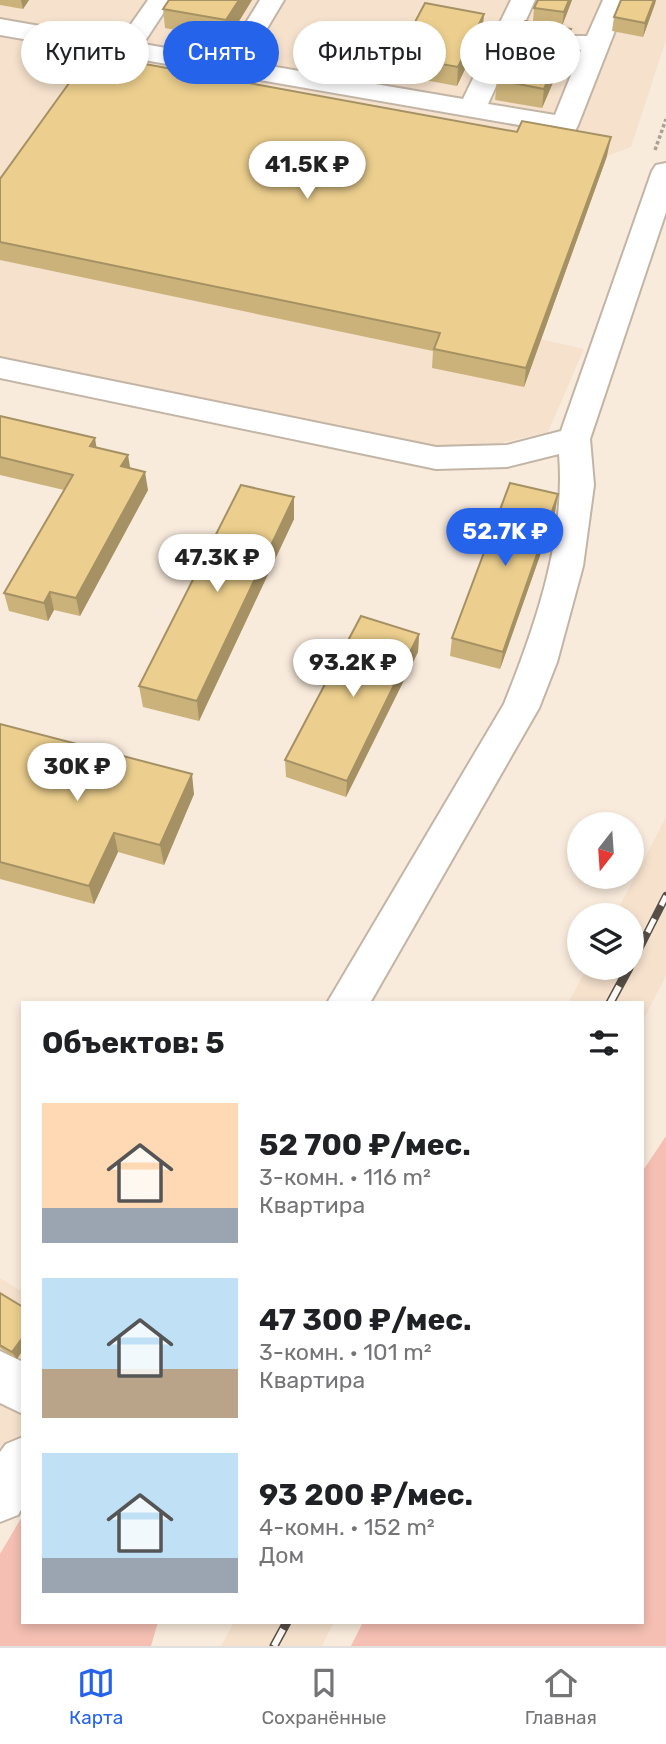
<!DOCTYPE html>
<html lang="ru">
<head>
<meta charset="utf-8">
<style>
	:root { --surface:#fff; --page:#f2f2f2; --text:#202124; --muted:#757577; --line:#e0e0e0; --accent:#2563eb }
	body { margin:0; font-family:Rubik,sans-serif; background:var(--page); color:var(--text); height:100vh; display:flex; flex-direction:column; font-size:26px; white-space:nowrap }
	* { box-sizing:border-box; margin:0 }
	p { font-size:23px; color:var(--muted) }
	.icon { flex:none; width:38px; height:38px; fill:none; stroke:currentColor; stroke-width:2; stroke-linecap:round; stroke-linejoin:round }
	.map { position:relative; flex:1; overflow:hidden }
	.details { position:absolute; left:21px; top:1001px; width:623px; height:623px; display:flex; flex-direction:column; background:var(--surface); border-radius:0px; box-shadow:0 4px 10px #0003 }
	.details>* { flex:none }
	.hud { position:absolute; left:21px; top:21px; width:625px; height:63px; display:flex; gap:14px }
	.needle { width:46px; rotate:197deg }
	.buttons { position:absolute; left:567px; top:812px; display:grid; gap:14px }
	.buttons a { display:grid; place-items:center; width:77px; height:77px; border-radius:50%; background:var(--surface); box-shadow:0 4px 10px #0003; font-size:35px }
	.price { position:absolute; translate:-50% -60px; padding:0 16px; border-radius:24px; background:#fff; color:#222; font-size:23px; line-height:46px; filter:drop-shadow(0 2px 4px #0008) }
	.price::after { content:''; position:absolute; left:50%; top:42px; width:21px; height:16px; margin-left:-10px; background:inherit; clip-path:polygon(0 0,100% 0,50% 100%) }
	.price.selected { background:var(--accent); color:#fff }
	ul { padding:0; list-style:none }
	li { display:flex; align-items:center; gap:21px; height:175px; padding:0 21px }
	li span { display:grid; place-items:center; flex:none; width:196px; height:140px; border-radius:0px; color:#555 }
	li>.icon { margin-inline-start:auto }
	span .icon { width:84px; height:84px; fill:#fffc; stroke-width:1 }
	li b { font-size:30px }
	h2 { display:flex; justify-content:space-between; align-items:center; height:84px; padding:0 21px; font-size:30px }
	.pill { padding:0 24px; border-radius:32px; background:var(--surface); box-shadow:0 4px 10px #0003; font-size:24px; line-height:63px }
	.pill.selected { background:var(--accent); color:#fff }
	.tab-bar { display:flex; justify-content:space-around; align-items:center; height:98px; border-top:2px solid var(--line); background:var(--surface); font-size:19px; color:var(--muted) }
	.tab-bar a { display:grid; justify-items:center; gap:4px }
	.tab-bar .selected { color:var(--accent) }
	.map>svg:first-child { display:block }
	.built { fill:#f5e1cc }
	.green { fill:#f5bfb3 }
	.lines { fill:none; stroke-linecap:round; stroke-linejoin:round }
	.minor-casing { stroke:#c2b5a6; stroke-width:4 }
	.path { stroke:#aba095; stroke-width:3.5; stroke-dasharray:3.5 2.5; stroke-linecap:butt }
	.minor { fill:#fff; fill-rule:evenodd }
	.rail-far1-casing { stroke:#564f47; stroke-width:8 }
	.rail-casing { stroke:#564f47; stroke-width:9 }
	.rail-far1 { stroke:#fdfaf7; stroke-width:5; stroke-dasharray:15; stroke-linecap:butt }
	.rail { stroke:#fdfaf7; stroke-width:6; stroke-dasharray:19; stroke-linecap:butt }
	.wall { fill:#cbb27a }
	.shaded-wall { fill:#a59163 }
	.building { fill:#eccf8e; stroke:#a59163; stroke-width:2 }
</style>
</head>
<body>
<div class="map">
<svg width="666" height="1646" viewBox="0 0 666 1646">
	<rect width="100%" height="100%" fill="#f9ebdc"/>
	<path class="built" d="M 0,0 L 666,0 L 666,40 L 631,147 L 607,156 L 541,339 L 584,349 L 548,432 L 498,444 L 438,448 L 0,356 Z
		M 666,817 L 666,976 L 642,1022 L 642,1003 L 568,1003 L 587,968 L 632,968 L 632,915 L 615,915 Z
		M 0,1278 L 23,1292 L 23,1440 L 0,1478 Z
		M 234,1622 L 334,1622 L 322,1646 L 221,1646 Z"/>
	<path class="green" d="M 666,1136 L 666,1646 L 351,1646 L 363,1622 L 642,1622 L 642,1172 Z
		M 23,1515 L 23,1622 L 158,1622 L 151,1646 L 0,1646 L 0,1554 Z"/>
	<g class="lines">
		<defs>
			<path id="minor" d="M 148,0 L 172,0 L 143,44 L 224,58 L 260,0 L 284,0 L 247,62 L 463,99 L 511,0 L 535,0 L 488,104 L 555,115 L 581,50 L 562,46 L 558,41 L 562,36 L 587,36 L 603,0 L 627,0 L 578,125 L 575,131 L 565,133 L 0,35 L 0,19 L 120,40 Z
				M 666,163 L 666,212 L 590,439 L 594,485 L 583,566 L 557,662 L 539,708 L 370,1003 L 327,1003 L 504,704 C 535,627 566,538 559,454 L 507,467 L 436,469 L 0,378 L 0,358 L 436,447 L 507,445 L 561,431 L 652,171 L 656,165 Z
				M 0,1351 L 23,1362 L 23,1414 L 0,1403 Z
				M 23,1437 L 23,1506 L 18,1515 L 0,1522 L 0,1452 L 6,1444 Z"/>
		</defs>
		<use href="#minor" class="minor-casing"/>
		<path class="path" d="M 655,150 L 666,119"/>
		<use href="#minor" class="minor"/>
		<defs>
			<path id="rail-far1" d="M 634,959 L 666,896"/>
			<path id="rail" d="M 632,962 L 635,957
				M 610,1003 L 629,968
				M 274,1646 L 287,1622"/>
		</defs>
		<use href="#rail-far1" class="rail-far1-casing"/>
		<use href="#rail" class="rail-casing"/>
		<use href="#rail-far1" class="rail-far1"/>
		<use href="#rail" class="rail"/>
	</g>
	<path class="wall" d="M 0,0 L 29,0 L 23,9 L 0,5 Z
		M 252,0 L 228,39 L 165,28 L 163,9 Z
		M 538,0 L 572,0 L 562,26 L 533,21 L 534,8 Z
		M 621,0 L 656,0 L 643,37 L 612,31 L 614,17 Z
		M 484,14 L 482,33 L 457,86 L 397,75 L 397,56 Z
		M 571,29 L 568,48 L 542,108 L 495,100 L 497,80 Z
		M 607,156 L 524,387 L 432,368 L 433,351 L 0,260 L 0,179 Z
		M 0,416 L 97,447 L 130,468 L 148,490 L 80,616 L 54,610 L 48,621 L 9,611 L 4,593 L 64,490 L 0,475 Z
		M 294,497 L 294,519 L 199,721 L 143,707 L 139,686 Z
		M 555,513 L 500,669 L 450,656 L 452,638 Z
		M 419,634 L 418,652 L 346,797 L 286,777 L 285,760 Z
		M 0,724 L 194,794 L 164,865 L 118,852 L 94,904 L 0,879 Z
		M 0,1293 L 23,1307 L 23,1350 L 17,1359 L 0,1348 Z"/>
	<path class="shaded-wall" d="M 21,0 L 29,0 L 23,9 Z
		M 239,0 L 252,0 L 228,39 L 226,20 Z
		M 569,0 L 572,0 L 562,26 L 564,12 Z
		M 654,0 L 656,0 L 655,4 L 643,37 L 645,23 Z
		M 484,14 L 482,33 L 457,86 L 458,67 Z
		M 571,29 L 568,48 L 542,108 L 544,89 Z
		M 611,137 L 607,156 L 524,387 L 526,368 Z
		M 95,438 L 98,457 L 90,446 Z
		M 128,455 L 131,473 L 121,466 Z
		M 145,472 L 148,490 L 80,616 L 76,598 Z
		M 558,494 L 555,513 L 500,669 L 503,652 Z
		M 294,497 L 294,519 L 199,721 L 197,701 Z
		M 50,592 L 54,610 L 48,621 L 44,603 Z
		M 419,634 L 418,652 L 346,797 L 347,781 Z
		M 192,774 L 194,794 L 164,865 L 160,845 Z
		M 114,833 L 118,852 L 94,904 L 89,886 Z
		M 23,1337 L 23,1350 L 17,1359 L 12,1352 Z"/>
	<path class="building" d="M 169,0 L 239,0 L 226,20 L 163,9 Z
		M 538,0 L 569,0 L 564,12 L 534,8 Z
		M 621,0 L 654,0 L 645,23 L 614,17 Z
		M 425,3 L 484,14 L 458,67 L 397,56 Z
		M 525,21 L 571,29 L 544,89 L 497,80 Z
		M 90,54 L 517,132 L 522,121 L 611,137 L 526,368 L 434,349 L 440,333 L 0,242 L 0,179 Z
		M 0,416 L 95,438 L 90,446 L 128,455 L 121,466 L 145,472 L 76,598 L 50,592 L 44,603 L 4,593 L 73,475 L 0,457 Z
		M 510,483 L 558,494 L 503,652 L 452,638 Z
		M 241,485 L 294,497 L 197,701 L 139,686 Z
		M 361,616 L 419,634 L 347,781 L 285,760 Z
		M 0,724 L 192,774 L 160,845 L 114,833 L 89,886 L 0,862 Z
		M 0,1293 L 23,1307 L 23,1337 L 12,1352 L 0,1345 Z"/>
</svg>
<div class="buttons">
<a><svg class="needle" viewBox="-14 -14 28 28"><path d="M0-13l5 13h-10z" fill="#e53935"/><path d="M0 13l5-13h-10z" fill="#757577"/></svg></a>
<a><svg class="icon" aria-label="layers" viewBox="0 0 24 24"><path d="M12 4l9 5-9 5-9-5zM3 14l9 5 9-5"/></svg></a>
</div>
<b class="price" style="left:307px;top:201px">41.5K ₽</b>
<b class="price selected" style="left:505px;top:568px">52.7K ₽</b>
<b class="price" style="left:217px;top:594px">47.3K ₽</b>
<b class="price" style="left:353px;top:699px">93.2K ₽</b>
<b class="price" style="left:77px;top:803px">30K ₽</b>
<div class="hud">
<a class="pill">Купить</a>
<a class="pill selected">Снять</a>
<a class="pill">Фильтры</a>
<a class="pill">Новое</a>
</div>
<section class="details">
<h2>Объектов: 5<svg class="icon" aria-label="filters" viewBox="0 0 24 24"><path d="M4 7h16M4 17h16"/><circle cx="9" cy="7" r="2"/><circle cx="15" cy="17" r="2"/></svg></h2>
<ul>
<li><span style="background:linear-gradient(#ffd9b3 75%,#9aa5b1 0)"><svg class="icon" aria-label="home" viewBox="0 0 24 24"><path d="M3 11l9-7 9 7M6 9v11h12V9"/></svg></span><div><b>52 700 ₽/мес.</b><p>3-комн. · 116 m²</p><p>Квартира</p></div></li>
<li><span style="background:linear-gradient(#bfe0f5 65%,#b9a48a 0)"><svg class="icon" aria-label="home" viewBox="0 0 24 24"><path d="M3 11l9-7 9 7M6 9v11h12V9"/></svg></span><div><b>47 300 ₽/мес.</b><p>3-комн. · 101 m²</p><p>Квартира</p></div></li>
<li><span style="background:linear-gradient(#bfe0f5 75%,#9aa5b1 0)"><svg class="icon" aria-label="home" viewBox="0 0 24 24"><path d="M3 11l9-7 9 7M6 9v11h12V9"/></svg></span><div><b>93 200 ₽/мес.</b><p>4-комн. · 152 m²</p><p>Дом</p></div></li>
</ul>
</section>
</div>
<nav class="tab-bar">
<a class="selected"><svg class="icon" aria-label="map" viewBox="0 0 24 24"><path d="M3 6l6-2 6 2 6-2v14l-6 2-6-2-6 2zM9 4v14M15 6v14"/></svg>Карта</a>
<a><svg class="icon" aria-label="saved" viewBox="0 0 24 24"><path d="M7 4h10v16l-5-4-5 4z"/></svg>Сохранённые</a>
<a><svg class="icon" aria-label="home" viewBox="0 0 24 24"><path d="M3 11l9-7 9 7M6 9v11h12V9"/></svg>Главная</a>
</nav>
</body>
</html>
